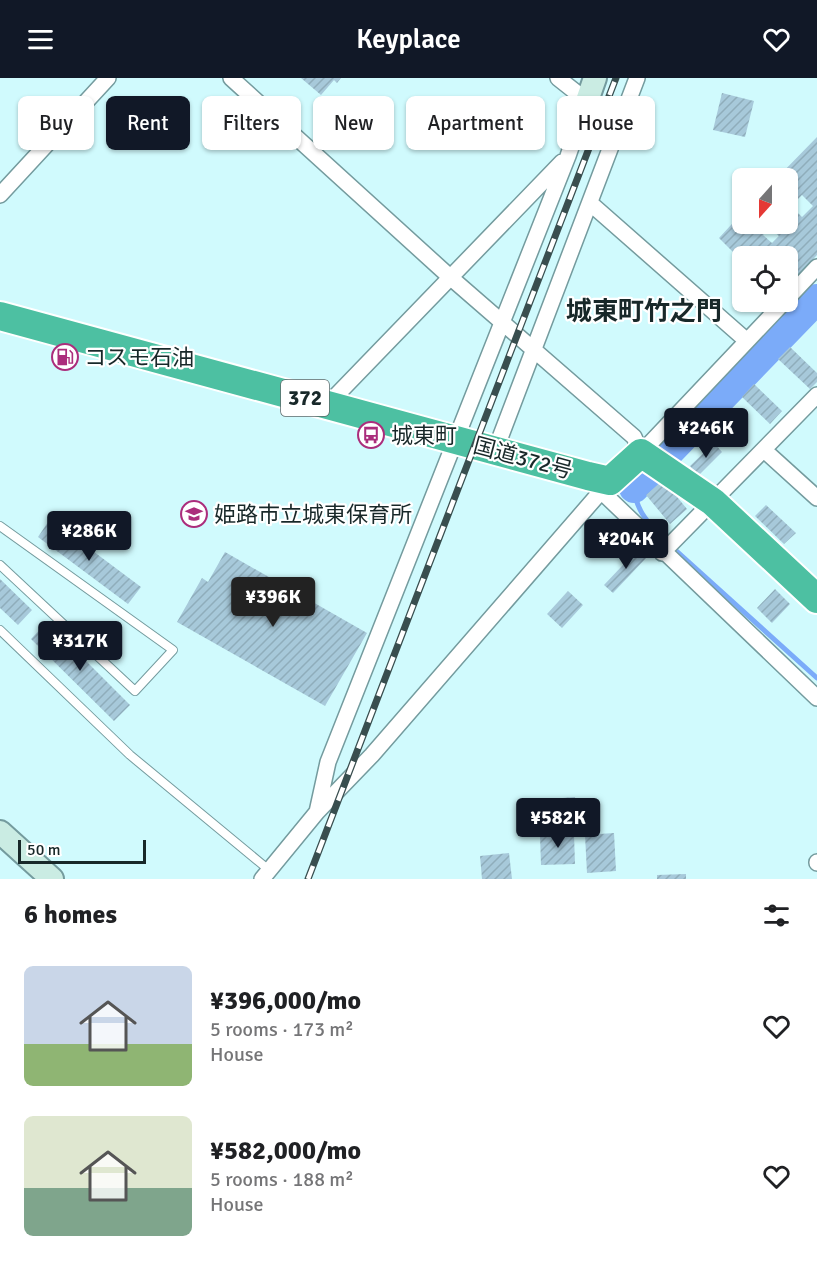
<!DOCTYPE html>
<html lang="en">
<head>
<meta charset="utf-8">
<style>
	:root { --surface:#fff; --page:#f6f6f6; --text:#202124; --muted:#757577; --accent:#111827 }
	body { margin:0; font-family:Signika,"Noto Sans JP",sans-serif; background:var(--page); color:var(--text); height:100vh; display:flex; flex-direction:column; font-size:22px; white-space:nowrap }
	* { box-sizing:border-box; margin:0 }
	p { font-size:20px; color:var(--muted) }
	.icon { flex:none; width:33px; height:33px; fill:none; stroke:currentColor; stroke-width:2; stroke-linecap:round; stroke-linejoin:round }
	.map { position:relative; height:801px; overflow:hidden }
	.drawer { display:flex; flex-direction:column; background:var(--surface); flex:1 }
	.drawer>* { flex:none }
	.banner { position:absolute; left:18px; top:18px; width:782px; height:54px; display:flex; gap:12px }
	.needle { width:39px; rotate:201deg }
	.fabs { position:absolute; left:732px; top:90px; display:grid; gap:12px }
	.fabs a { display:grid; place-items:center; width:66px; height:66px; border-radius:9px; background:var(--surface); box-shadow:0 2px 4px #0004; font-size:30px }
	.scale { position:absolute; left:18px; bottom:15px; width:128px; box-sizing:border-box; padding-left:6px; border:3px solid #182829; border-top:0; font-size:16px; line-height:21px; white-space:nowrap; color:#182829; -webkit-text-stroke:4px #fff; paint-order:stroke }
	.price { position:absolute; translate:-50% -51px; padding:0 14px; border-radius:6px; background:var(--accent); color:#fff; font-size:20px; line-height:39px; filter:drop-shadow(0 2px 3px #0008) }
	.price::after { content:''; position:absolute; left:50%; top:36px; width:18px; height:14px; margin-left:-9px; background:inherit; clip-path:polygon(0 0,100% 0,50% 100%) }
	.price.on { background:#222; color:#fff }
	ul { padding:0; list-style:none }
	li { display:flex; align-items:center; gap:18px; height:150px; padding:0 24px }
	li span { display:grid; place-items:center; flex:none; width:168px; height:120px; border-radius:9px; color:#555 }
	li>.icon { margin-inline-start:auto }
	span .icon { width:72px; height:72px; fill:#fffc; stroke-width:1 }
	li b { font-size:26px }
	h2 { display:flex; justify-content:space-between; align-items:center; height:72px; padding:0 24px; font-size:26px }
	.chip { padding:0 21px; border-radius:9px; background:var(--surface); box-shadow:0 2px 4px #0004; font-size:21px; line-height:54px }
	.chip.on { background:var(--accent); color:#fff }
	header { display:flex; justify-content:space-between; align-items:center; height:78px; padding:0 24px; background:var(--accent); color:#fff; font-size:27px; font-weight:600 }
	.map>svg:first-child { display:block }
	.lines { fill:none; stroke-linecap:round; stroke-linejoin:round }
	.stream { stroke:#7babf9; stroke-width:5 }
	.river { stroke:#7babf9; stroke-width:30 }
	.building { fill:url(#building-hatch); fill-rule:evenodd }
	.lane-casing { stroke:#749b9e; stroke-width:10 }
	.street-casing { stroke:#749b9e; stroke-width:18 }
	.secondary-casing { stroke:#749b9e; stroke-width:26 }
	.highway-casing { stroke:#fff; stroke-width:32 }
	.lane { stroke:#fff; stroke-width:8 }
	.street { stroke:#fff; stroke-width:15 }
	.secondary { stroke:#caece3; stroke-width:22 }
	.highway { stroke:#4dc0a2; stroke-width:28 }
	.rail-casing { stroke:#394e4f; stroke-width:7 }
	.rail { stroke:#fff; stroke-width:4.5; stroke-dasharray:14; stroke-linecap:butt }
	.labels { text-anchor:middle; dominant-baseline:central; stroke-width:4.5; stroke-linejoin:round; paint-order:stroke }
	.shield { fill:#fff; stroke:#5d6869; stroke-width:1.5 }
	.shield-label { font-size:21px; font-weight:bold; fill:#182829 }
	.poi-label { font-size:22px; fill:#182829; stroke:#fff; text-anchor:start }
	.street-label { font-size:22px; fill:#182829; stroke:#fff }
	.quarter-label { font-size:26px; font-weight:bold; fill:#182829; stroke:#fff }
</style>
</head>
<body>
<header><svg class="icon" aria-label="menu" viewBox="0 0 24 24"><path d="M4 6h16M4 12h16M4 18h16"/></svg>Keyplace<svg class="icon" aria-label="heart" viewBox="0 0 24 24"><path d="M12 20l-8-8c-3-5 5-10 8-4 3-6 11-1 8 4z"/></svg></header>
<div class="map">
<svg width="817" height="801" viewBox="0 0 817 801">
	<defs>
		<pattern id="building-hatch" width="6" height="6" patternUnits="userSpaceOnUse" patternTransform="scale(1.5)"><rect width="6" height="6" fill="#a7c9da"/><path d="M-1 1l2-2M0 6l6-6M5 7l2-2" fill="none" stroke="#8fadbb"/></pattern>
	</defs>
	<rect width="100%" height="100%" fill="#d0fafd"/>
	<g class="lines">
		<path class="stream" d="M 634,410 C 636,432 647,443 661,459 L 817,600"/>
		<path class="river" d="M 634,410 L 817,221"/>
	</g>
	<path class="building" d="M 301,0 L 341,0 L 337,5 L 334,2 L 321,17 Z
		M 722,15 L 754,23 L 745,59 L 713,52 Z
		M 817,59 L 817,177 L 788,207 L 788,178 L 742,178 L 742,183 L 719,160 L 742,135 L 742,146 L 788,146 L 788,100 L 777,100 ZM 802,117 L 813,128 L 802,139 L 791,128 ZM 769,150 L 779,158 L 772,165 L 763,157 Z
		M 790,269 L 817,295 L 817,304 L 810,311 L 778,281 Z
		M 754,306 L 782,333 L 770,346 L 742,319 Z
		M 714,365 L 722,374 L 699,397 L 690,388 Z
		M 663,402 L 687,431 L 670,446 L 646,417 Z
		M 766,427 L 796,455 L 784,466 L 755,438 Z
		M 50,441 L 141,509 L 128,526 L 38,459 Z
		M 639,470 L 648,478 L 613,515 L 604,507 Z
		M 225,474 L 367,555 L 325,628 L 177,544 L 202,500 L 208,504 Z
		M 0,501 L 32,532 L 18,547 L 0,530 Z
		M 775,511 L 790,526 L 772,545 L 757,530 Z
		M 568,513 L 583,527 L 562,550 L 547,536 Z
		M 47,544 L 130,627 L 114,643 L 31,561 Z
		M 575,719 L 577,750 L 539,752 L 537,722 Z
		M 614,755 L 616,793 L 587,795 L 585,757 Z
		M 574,756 L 575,786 L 541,787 L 540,757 Z
		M 509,775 L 512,801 L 482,801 L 480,778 Z
		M 686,796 L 686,801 L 657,801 L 657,797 Z"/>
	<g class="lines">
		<defs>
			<path id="lane" d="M 0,448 L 173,572 L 135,613 L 0,487
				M 0,552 L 130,677 L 269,792"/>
			<path id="street" d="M 231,0 L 450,199 L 634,359 L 641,375 L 784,224
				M 0,117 L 108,0
				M 590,125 L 747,263
				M 788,220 L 817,189
				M 328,326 L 562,84
				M 764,372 L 817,420
				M 495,373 L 637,0
				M 601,413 L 817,620
				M 662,475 L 817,317
				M 317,734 L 328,684 L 568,78 L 587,23 L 558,0
				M 817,784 L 817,785
				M 262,801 L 317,734 L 372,677 L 610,403"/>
			<path id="secondary" d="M 587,23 L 595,0
				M 0,754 L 52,801"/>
			<path id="highway" d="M 0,238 L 588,398 L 610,403 L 641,375 L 713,424 L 817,521"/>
		</defs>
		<use href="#lane" class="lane-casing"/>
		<use href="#street" class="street-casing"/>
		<use href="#secondary" class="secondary-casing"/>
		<use href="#highway" class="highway-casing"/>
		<use href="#lane" class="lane"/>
		<use href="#street" class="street"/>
		<use href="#secondary" class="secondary"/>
		<use href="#highway" class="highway"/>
		<defs>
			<path id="rail" d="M 308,801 L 616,0"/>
		</defs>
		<use href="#rail" class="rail-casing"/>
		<use href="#rail" class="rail"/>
	</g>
	<defs>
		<symbol id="fuel-ring" viewBox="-11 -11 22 22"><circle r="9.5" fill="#fff" stroke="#ab2d7c" stroke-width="1.5"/><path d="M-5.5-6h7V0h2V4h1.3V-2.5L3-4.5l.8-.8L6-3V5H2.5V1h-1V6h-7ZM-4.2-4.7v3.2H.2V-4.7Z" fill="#ab2d7c"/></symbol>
		<symbol id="bus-ring" viewBox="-11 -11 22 22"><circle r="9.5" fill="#fff" stroke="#ab2d7c" stroke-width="1.5"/><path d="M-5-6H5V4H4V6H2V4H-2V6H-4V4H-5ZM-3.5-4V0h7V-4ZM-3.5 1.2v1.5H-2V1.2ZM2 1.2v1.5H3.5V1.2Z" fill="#ab2d7c"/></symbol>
		<symbol id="school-ring" viewBox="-11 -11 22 22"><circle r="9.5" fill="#fff" stroke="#ab2d7c" stroke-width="1.5"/><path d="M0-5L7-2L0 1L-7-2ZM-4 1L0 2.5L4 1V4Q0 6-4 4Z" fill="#ab2d7c"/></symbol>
	</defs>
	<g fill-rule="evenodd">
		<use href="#fuel-ring" x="50" y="264" width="30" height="30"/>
		<use href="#bus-ring" x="356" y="342" width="30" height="30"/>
		<use href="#school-ring" x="179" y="421" width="30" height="30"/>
	</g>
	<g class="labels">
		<rect class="shield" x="281" y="302" width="48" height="36" rx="4.5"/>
		<g class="shield-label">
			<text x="305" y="320">372</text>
		</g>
		<g class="poi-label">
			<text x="84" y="279">コスモ石油</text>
			<text x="391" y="357">城東町</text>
			<text x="214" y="436">姫路市立城東保育所</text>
		</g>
		<g class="street-label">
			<text transform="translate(523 380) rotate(15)">国道372号</text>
		</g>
		<g class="quarter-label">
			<text x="644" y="234">城東町竹之門</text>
		</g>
	</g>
</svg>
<div class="fabs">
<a><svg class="needle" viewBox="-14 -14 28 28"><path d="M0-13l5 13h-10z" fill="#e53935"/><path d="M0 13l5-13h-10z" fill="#757577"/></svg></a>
<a><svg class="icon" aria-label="locate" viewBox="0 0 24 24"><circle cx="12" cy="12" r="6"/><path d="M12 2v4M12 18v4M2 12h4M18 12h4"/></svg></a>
</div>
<div class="scale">50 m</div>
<b class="price" style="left:706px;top:381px">¥246K</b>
<b class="price" style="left:89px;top:484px">¥286K</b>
<b class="price" style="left:626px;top:492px">¥204K</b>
<b class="price on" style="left:273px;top:550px">¥396K</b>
<b class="price" style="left:80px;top:594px">¥317K</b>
<b class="price" style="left:558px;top:771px">¥582K</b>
<div class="banner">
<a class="chip">Buy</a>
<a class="chip on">Rent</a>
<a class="chip">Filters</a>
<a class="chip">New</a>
<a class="chip">Apartment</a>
<a class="chip">House</a>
</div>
</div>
<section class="drawer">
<h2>6 homes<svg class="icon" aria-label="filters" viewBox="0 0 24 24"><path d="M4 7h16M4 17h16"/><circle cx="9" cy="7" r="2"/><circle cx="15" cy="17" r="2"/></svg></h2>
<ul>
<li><span style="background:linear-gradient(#c9d6e8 65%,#8fb573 0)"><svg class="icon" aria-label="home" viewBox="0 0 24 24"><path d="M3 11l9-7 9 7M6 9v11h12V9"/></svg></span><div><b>¥396,000/mo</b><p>5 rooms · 173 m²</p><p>House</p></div><svg class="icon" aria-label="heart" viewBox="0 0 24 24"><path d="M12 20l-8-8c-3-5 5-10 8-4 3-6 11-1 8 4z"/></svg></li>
<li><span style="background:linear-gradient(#dfe7d0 60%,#7fa58c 0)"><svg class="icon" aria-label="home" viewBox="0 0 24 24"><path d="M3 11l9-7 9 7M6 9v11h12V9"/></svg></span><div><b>¥582,000/mo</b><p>5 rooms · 188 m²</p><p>House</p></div><svg class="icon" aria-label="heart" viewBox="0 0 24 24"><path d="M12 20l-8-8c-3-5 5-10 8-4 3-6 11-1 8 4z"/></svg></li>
</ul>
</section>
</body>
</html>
